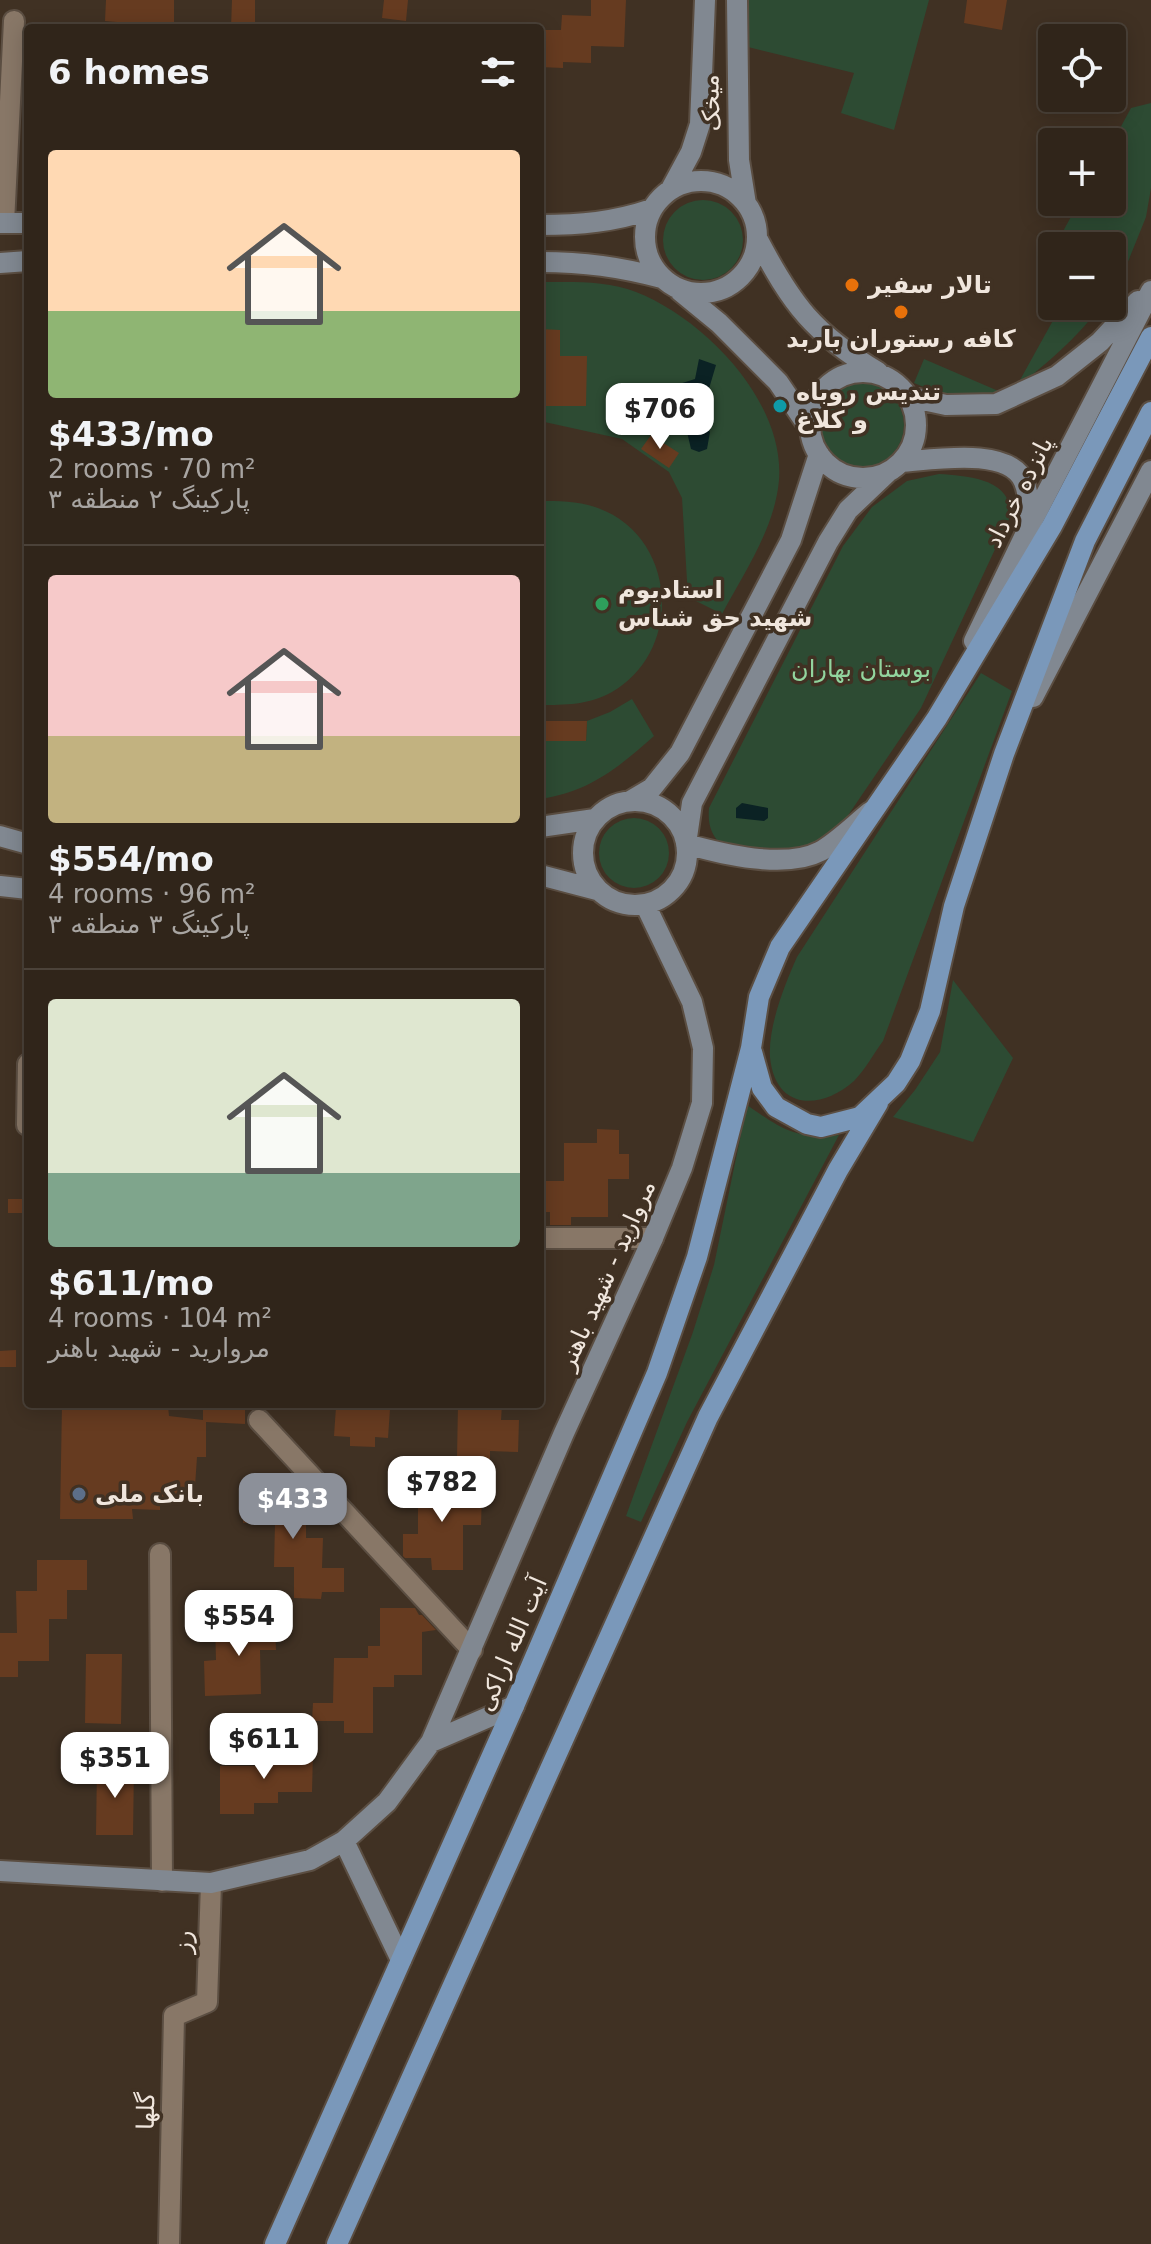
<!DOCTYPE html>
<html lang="en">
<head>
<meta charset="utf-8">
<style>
	:root { --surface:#30251a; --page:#3c3127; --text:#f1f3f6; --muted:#a8a5a2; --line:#4b4239; --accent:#8c9099 }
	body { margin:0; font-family:"DejaVu Sans","Noto Sans Arabic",sans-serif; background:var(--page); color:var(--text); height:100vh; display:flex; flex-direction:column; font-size:30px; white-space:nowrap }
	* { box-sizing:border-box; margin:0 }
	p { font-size:26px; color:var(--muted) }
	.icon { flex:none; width:44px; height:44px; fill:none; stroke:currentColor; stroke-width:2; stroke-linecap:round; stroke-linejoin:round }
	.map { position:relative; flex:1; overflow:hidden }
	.side { position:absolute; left:24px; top:24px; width:520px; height:1384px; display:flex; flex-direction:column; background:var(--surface); border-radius:8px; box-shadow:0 4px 20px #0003,0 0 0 2px var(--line) }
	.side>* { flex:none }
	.fabs { position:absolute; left:1038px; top:24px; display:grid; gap:16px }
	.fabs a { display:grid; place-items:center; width:88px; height:88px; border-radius:8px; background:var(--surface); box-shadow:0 4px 20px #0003,0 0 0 2px var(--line); font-size:40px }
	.price { position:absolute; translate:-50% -68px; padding:0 18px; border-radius:16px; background:#fff; color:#222; font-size:26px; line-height:52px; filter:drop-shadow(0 2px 4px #0008) }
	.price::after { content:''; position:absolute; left:50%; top:48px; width:24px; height:18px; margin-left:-12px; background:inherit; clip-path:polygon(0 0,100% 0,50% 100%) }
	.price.on { background:var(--accent); color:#fff }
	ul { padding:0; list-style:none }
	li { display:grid; align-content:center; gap:16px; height:424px; padding:0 24px }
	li+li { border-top:2px solid var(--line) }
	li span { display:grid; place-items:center; height:248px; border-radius:8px; color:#555 }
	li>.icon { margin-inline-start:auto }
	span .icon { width:144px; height:144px; fill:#fffc; stroke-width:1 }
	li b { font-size:34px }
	h2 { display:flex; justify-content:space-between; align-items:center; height:96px; padding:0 24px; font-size:34px }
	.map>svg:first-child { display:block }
	.green { fill:#2d4b33 }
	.water { fill:#0b2224 }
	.building { fill:#663b20 }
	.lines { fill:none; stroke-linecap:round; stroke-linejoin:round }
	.street-casing { stroke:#5b4e42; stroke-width:24 }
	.secondary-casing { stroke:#5b4e42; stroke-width:24 }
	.primary-casing { stroke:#5b4e42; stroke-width:24 }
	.street { stroke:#887767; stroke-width:20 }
	.secondary { stroke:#818891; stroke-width:20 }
	.primary { stroke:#7a98ba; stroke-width:20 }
	.food-dot { fill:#e8710a; stroke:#403123; stroke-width:3 }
	.culture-dot { fill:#0f9aa8; stroke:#403123; stroke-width:3 }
	.leisure-dot { fill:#2e9e5b; stroke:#403123; stroke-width:3 }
	.service-dot { fill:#5c6f8a; stroke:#403123; stroke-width:3 }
	.labels { text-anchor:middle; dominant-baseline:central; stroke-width:7; stroke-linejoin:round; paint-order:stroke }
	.street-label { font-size:24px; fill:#f0e6dd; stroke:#403123 }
	.poi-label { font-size:24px; font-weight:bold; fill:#f0e6dd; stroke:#403123; text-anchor:start }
	.park-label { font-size:24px; fill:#92d59e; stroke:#403123 }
</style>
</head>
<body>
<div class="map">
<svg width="1151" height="2244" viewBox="0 0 1151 2244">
	<rect width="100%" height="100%" fill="#403123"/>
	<path class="green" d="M 748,0 L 929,0 L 894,130 L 841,113 L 854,73 L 748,47 Z
		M 1151,103 L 1151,188 L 1146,217 L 1121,279 L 1112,291 L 1112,246 L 1055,246 L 1079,202 L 1112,202 L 1112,143 L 1131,108 Z
		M663 240a40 40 0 1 1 80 0a40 40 0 1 1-80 0Z
		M 540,282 C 572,282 606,280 636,292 C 705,319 785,402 779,480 C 775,528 744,573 722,614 L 688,597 L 682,498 L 669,472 L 622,439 L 540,421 Z
		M 1061,306 L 1101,306 C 1077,338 1046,364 1015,389 Z
		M 924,359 L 1003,393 L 966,404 L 914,383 Z
		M820 425a42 42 0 1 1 84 0a42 42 0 1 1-84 0Z
		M 939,474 C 967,476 1011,478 1011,515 L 921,708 L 834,836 L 811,851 L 733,856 C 716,840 707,833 709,808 L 843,546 L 872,507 L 907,481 Z
		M 540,501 C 558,501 577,501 595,507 C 677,534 685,650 612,692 C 589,705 565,705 540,705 Z
		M 981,673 L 1012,691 L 883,1041 C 874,1053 865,1070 854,1081 C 820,1111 775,1110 770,1057 C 768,1026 785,984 797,957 Z
		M 632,699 L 654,736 C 618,768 589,792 540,799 L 540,741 L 586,741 L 587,721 L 610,712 Z
		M599 853a35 35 0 1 1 70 0a35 35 0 1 1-70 0Z
		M 953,980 L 1013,1058 L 973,1142 L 893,1117 L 915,1090 L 940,1052 Z
		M 747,1105 C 783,1130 795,1139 839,1135 L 687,1422 L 641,1522 L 626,1516 L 693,1332 L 714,1265 Z"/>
	<path class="water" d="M 699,359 L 716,365 L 703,409 L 687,397 L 671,394 L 676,385 L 695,379 Z
		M 675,407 L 698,419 L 710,432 L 707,449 L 699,452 L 691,449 L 687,432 L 683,429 L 669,431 L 663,426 L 665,411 Z
		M 742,803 L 768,808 L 768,818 L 764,821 L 736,818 L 736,808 Z"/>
	<path class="building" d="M 106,0 L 174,0 L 174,25 L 140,23 L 140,28 L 117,28 L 117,22 L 105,21 Z
		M 232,0 L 255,0 L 255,28 L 231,28 Z
		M 384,0 L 408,0 L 406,21 L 382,18 Z
		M 591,0 L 626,0 L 624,47 L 591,46 L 591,63 L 563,62 L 563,68 L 540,67 L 540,30 L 561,30 L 562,15 L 591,16 Z
		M 967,0 L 1007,0 L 1002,30 L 964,23 Z
		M 540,329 L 560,330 L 560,356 L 587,356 L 586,406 L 540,406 Z
		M 651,435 L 679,453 L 669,468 L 641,449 Z
		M 540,721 L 587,721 L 586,741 L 540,741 Z
		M 597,1129 L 619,1130 L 619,1154 L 629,1154 L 629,1179 L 608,1179 L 608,1217 L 571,1217 L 571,1225 L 550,1225 L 550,1212 L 540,1212 L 540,1181 L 564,1181 L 564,1143 L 597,1143 Z
		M 8,1199 L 28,1199 L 28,1213 L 8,1213 Z
		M 16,1350 L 16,1367 L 0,1367 L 0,1351 Z
		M 62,1404 L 160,1404 L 168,1406 L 169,1416 L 203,1420 L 203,1404 L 245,1404 L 245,1424 L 206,1422 L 206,1457 L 197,1457 L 194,1501 L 160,1500 L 160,1510 L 132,1509 L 133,1519 L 60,1519 Z
		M 359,1404 L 377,1404 L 377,1408 L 390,1409 L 388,1438 L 375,1437 L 375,1447 L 350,1446 L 350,1437 L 334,1436 L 336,1407 L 359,1408 Z
		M 458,1404 L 502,1404 L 501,1420 L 519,1420 L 518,1452 L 490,1451 L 490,1459 L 457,1458 Z
		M 418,1478 L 446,1478 L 446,1492 L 482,1492 L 481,1525 L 463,1525 L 463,1570 L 432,1570 L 431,1558 L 405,1558 L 403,1556 L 403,1534 L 418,1534 Z
		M 249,1479 L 272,1479 L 272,1498 L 306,1499 L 306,1538 L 323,1538 L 322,1568 L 344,1568 L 344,1592 L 322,1592 L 321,1599 L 294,1598 L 294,1567 L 274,1567 L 275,1523 L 243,1523 L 243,1499 L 249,1499 Z
		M 37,1560 L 87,1560 L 87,1590 L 67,1590 L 67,1619 L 49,1619 L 49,1661 L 18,1661 L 18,1677 L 0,1677 L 0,1633 L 17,1633 L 16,1591 L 37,1591 Z
		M 380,1608 L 415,1608 L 419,1615 L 422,1615 L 436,1630 L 422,1632 L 422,1675 L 394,1675 L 394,1687 L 373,1687 L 373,1733 L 344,1733 L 344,1721 L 312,1721 L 313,1703 L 333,1703 L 334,1658 L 368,1658 L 368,1646 L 380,1646 Z
		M 275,1621 L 276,1650 L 260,1650 L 261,1694 L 205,1696 L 204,1661 L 216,1660 L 215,1623 Z
		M 86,1654 L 122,1654 L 121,1724 L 85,1723 Z
		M 257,1752 L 313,1752 L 312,1792 L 278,1792 L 278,1803 L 254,1803 L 254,1814 L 220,1814 L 220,1766 L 257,1766 Z
		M 97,1765 L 134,1765 L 133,1835 L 96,1835 Z"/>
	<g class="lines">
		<defs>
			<path id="street" d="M 4,223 L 14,21
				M 27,1125 L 28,1064
				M 540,1238 L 653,1238
				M 259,1420 L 472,1650
				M 160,1554 L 162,1881
				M 169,2244 L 174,2016 L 207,2002 L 211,1883"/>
			<path id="secondary" d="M 737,0 L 739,160 L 746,204
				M645 237a56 56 0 1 1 112 0a56 56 0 1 1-112 0Z
				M 671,189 L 691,152 L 700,124 L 705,0
				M 0,223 L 28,223
				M 540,225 C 580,225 614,222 652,209
				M 757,238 C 792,305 813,333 878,372
				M 540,262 C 585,262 619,267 662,278
				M 0,263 L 28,261
				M 680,291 L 719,323 L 778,382 L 810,429
				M810 425a53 53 0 1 1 106 0a53 53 0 1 1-106 0Z
				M 909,397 L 946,405 L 996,404 L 1057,376 L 1100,342 L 1138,301
				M 901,462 C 932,460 1010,446 1024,482 C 1030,496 1028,511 1026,525
				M 974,641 L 1025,535 L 1151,291
				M 1033,697 L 1151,471
				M 630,801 L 652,788 L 680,753 L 791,540 L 819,454
				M583 853a52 52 0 1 1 104 0a52 52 0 1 1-104 0Z
				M 870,812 C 854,825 838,841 821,851 C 785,870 722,854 686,844 L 692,803 L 828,542 L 848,510 L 888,472
				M 540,827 L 595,819
				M 0,836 L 28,844
				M 540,875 L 597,890
				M 0,886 L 28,889
				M 431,1742 L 514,1706
				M 344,1841 L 401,1960
				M 0,1871 L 211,1883 L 310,1860 L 344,1841 L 387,1802 L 431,1742 L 564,1433 L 653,1238 L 682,1168 L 702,1103 L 703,1048 L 692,1002 L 645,904"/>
			<path id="primary" d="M 752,1052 L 762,1088 L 776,1107 L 807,1124 L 821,1127 L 860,1117 L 896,1083 L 910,1061 L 930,1011 L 954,906 L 1004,754 L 1085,541 L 1151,412
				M 275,2244 L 514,1706 L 657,1373 L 697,1257 L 751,1048 L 759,997 L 780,947 L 937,718 L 1052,526 L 1151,337
				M 337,2244 L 708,1417 L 838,1170 L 878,1103"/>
		</defs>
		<use href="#street" class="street-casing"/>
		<use href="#secondary" class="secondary-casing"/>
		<use href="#primary" class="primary-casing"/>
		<use href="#street" class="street"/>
		<use href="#secondary" class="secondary"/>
		<use href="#primary" class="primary"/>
	</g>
	<g class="food-dot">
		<circle cx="852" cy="285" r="8"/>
		<circle cx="901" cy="312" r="8"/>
	</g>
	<circle class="culture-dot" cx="780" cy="406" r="8"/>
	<circle class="leisure-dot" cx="602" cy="604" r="8"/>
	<circle class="service-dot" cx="79" cy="1494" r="8"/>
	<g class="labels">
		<g class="street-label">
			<text transform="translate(711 103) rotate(-92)">میخک</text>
			<text transform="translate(1019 492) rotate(-63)">پانزده خرداد</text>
			<text transform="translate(607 1275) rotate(-66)">مروارید - شهید باهنر</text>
			<text transform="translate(512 1644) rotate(-67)">آیت الله اراکی</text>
			<text transform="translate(183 1942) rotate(-88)">رز</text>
			<text transform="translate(146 2111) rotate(-89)">گلها</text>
		</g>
		<g class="poi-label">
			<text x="868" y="285">تالار سفیر</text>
			<text x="901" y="339" text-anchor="middle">کافه رستوران باربد</text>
			<text x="796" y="392">تندیس روباه<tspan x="796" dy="28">و کلاغ</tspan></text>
			<text x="618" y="590">استادیوم<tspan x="618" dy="28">شهید حق شناس</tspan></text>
			<text x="95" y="1494">بانک ملی</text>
		</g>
		<g class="park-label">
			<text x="861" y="669">بوستان بهاران</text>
		</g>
	</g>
</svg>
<div class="fabs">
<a><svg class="icon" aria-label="locate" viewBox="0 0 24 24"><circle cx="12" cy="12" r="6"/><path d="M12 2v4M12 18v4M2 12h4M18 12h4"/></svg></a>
<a>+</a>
<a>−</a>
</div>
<b class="price" style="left:660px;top:451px">$706</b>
<b class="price" style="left:442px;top:1524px">$782</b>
<b class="price on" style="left:293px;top:1541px">$433</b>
<b class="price" style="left:239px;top:1658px">$554</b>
<b class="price" style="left:264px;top:1781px">$611</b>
<b class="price" style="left:115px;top:1800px">$351</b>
<section class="side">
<h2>6 homes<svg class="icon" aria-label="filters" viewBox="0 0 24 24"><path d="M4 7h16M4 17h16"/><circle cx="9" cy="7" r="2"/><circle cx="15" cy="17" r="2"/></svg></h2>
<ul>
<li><span style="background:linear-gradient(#ffd9b3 65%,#8fb573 0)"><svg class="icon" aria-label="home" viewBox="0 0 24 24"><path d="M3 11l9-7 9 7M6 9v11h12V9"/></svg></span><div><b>$433/mo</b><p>2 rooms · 70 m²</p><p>پارکینگ ۲ منطقه ۳</p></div></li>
<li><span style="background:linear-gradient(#f6c9c9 65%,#c2b280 0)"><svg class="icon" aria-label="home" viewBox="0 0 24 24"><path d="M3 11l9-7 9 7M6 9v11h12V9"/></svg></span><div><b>$554/mo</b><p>4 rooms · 96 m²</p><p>پارکینگ ۳ منطقه ۳</p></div></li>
<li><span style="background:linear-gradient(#dfe7d0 70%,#7fa58c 0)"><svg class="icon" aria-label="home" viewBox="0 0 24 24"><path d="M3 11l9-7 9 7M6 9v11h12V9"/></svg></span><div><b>$611/mo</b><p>4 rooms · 104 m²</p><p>مروارید - شهید باهنر</p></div></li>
</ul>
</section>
</div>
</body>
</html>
